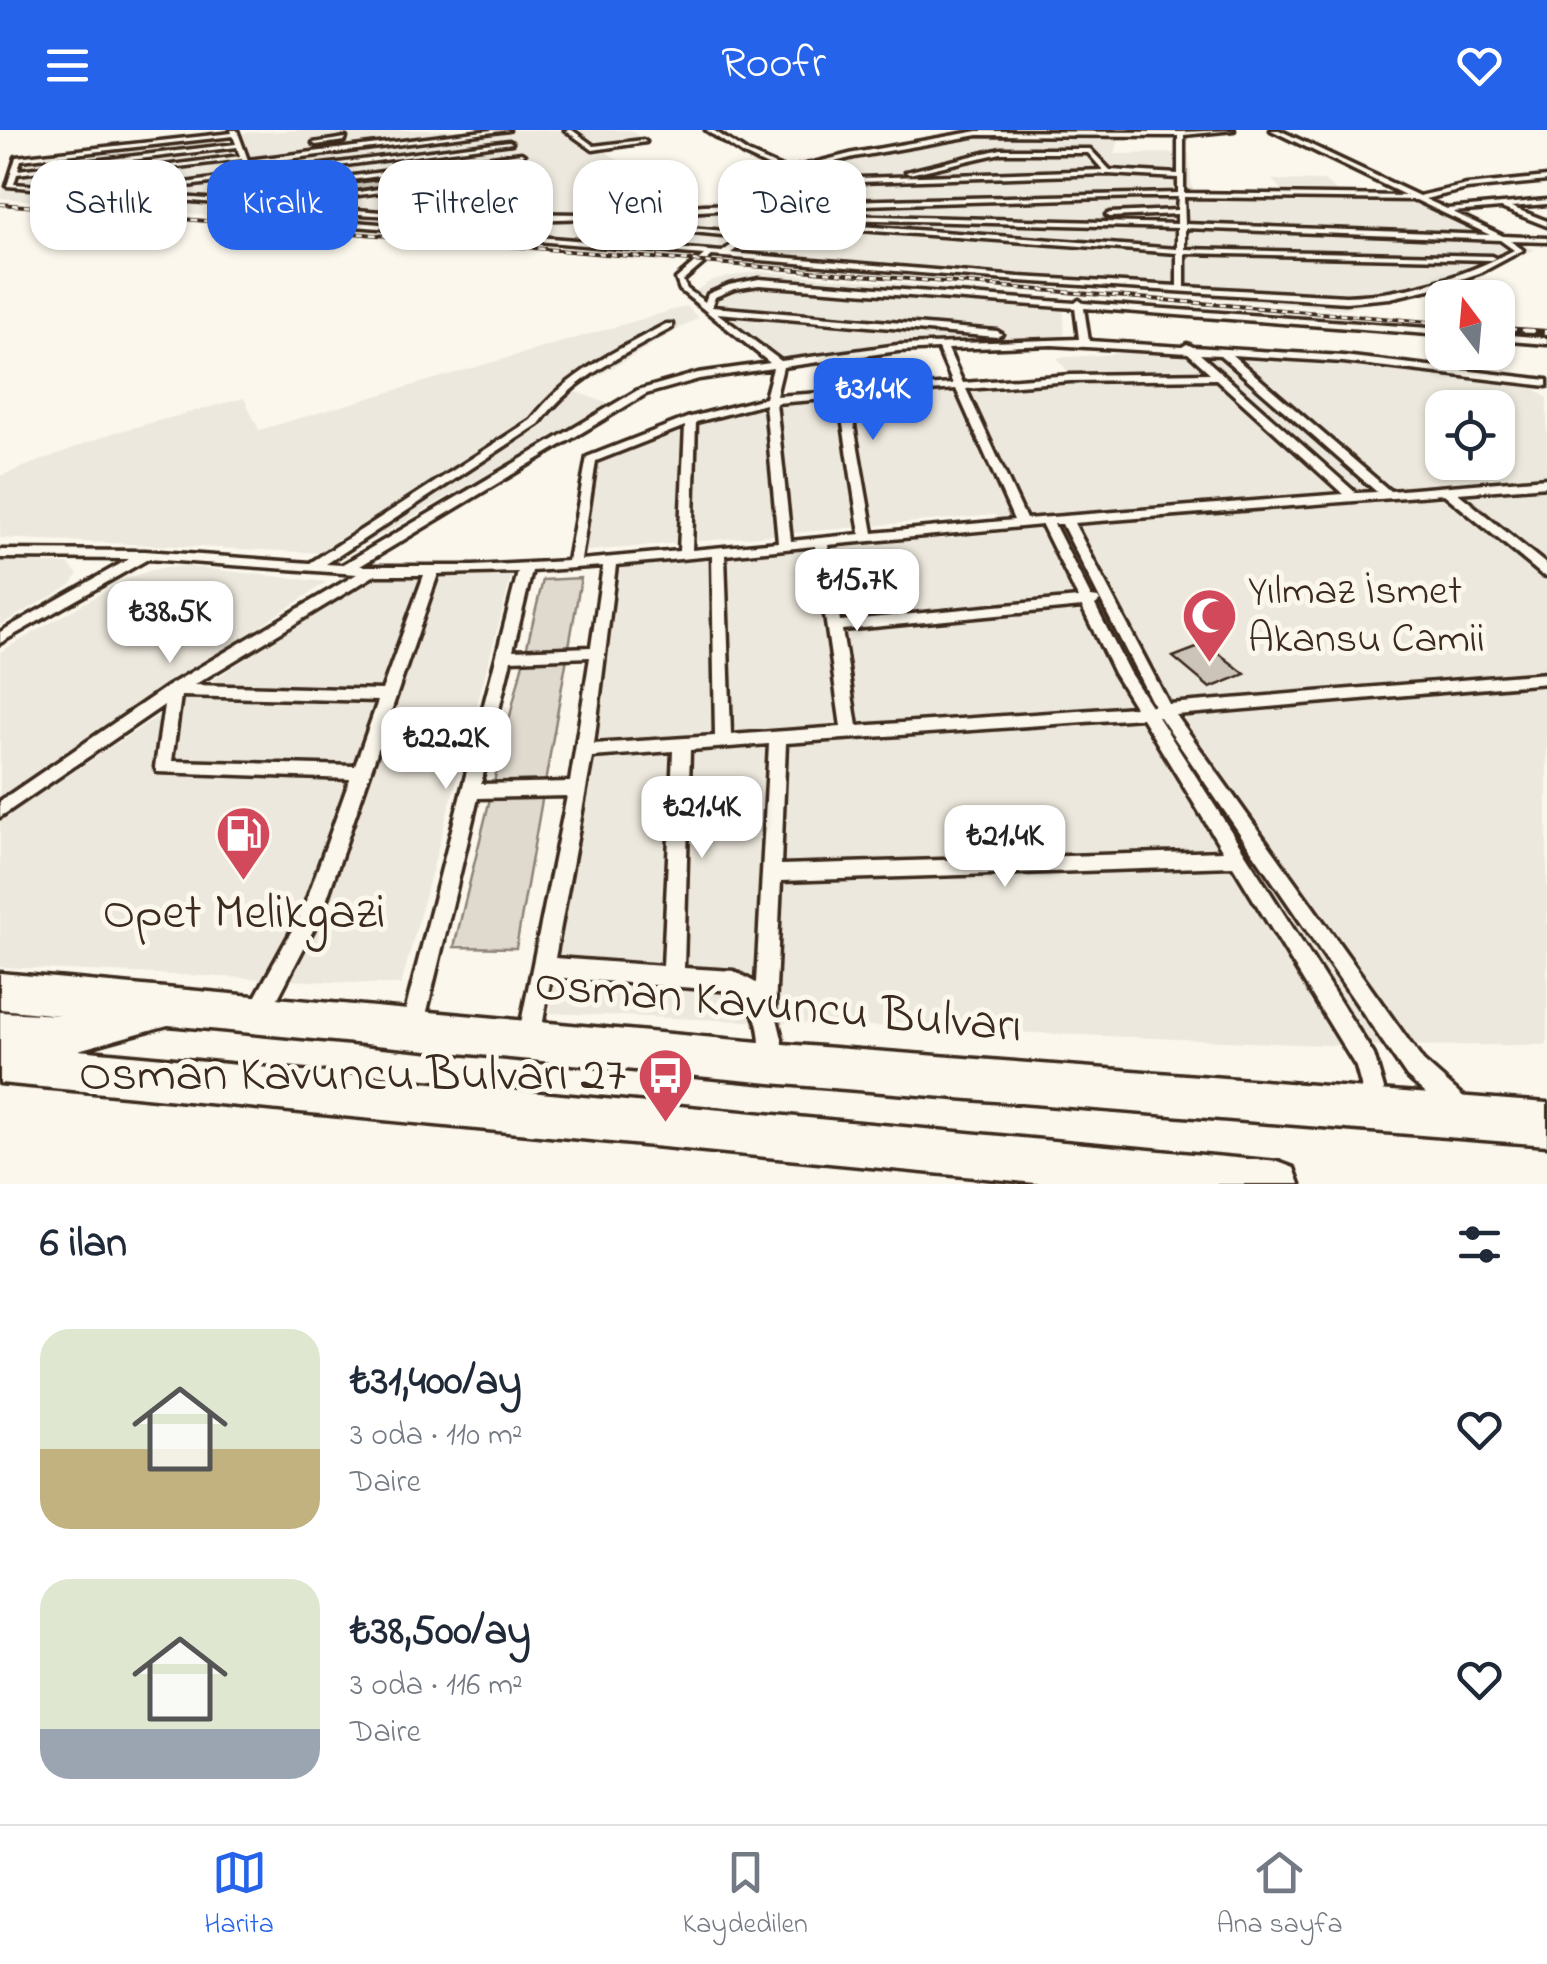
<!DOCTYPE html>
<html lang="tr">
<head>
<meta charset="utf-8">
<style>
	:root { --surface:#fff; --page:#f6f6f7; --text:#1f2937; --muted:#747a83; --line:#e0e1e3; --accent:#2563eb }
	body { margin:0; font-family:"Indie Flower",sans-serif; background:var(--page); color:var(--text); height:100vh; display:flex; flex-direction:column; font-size:38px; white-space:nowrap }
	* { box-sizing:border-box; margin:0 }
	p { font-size:32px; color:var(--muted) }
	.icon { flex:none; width:55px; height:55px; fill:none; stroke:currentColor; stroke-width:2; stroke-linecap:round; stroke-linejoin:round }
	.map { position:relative; height:1054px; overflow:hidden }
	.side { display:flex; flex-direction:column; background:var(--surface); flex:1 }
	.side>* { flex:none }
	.guide { position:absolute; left:30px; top:30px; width:1000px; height:90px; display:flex; gap:20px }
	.needle { width:65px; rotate:344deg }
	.fabs { position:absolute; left:1425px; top:150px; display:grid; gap:20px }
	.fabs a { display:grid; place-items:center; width:90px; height:90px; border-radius:20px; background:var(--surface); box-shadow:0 2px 8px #0004; font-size:50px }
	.price { position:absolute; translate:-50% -85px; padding:0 22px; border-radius:20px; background:#fff; color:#222; font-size:32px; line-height:65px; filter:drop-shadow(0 2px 5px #0008) }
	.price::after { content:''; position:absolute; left:50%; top:60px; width:30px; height:22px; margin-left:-15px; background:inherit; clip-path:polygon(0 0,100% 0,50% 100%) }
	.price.current { background:var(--accent); color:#fff }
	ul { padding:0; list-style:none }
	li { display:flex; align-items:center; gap:30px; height:250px; padding:0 40px }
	li span { display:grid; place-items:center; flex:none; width:280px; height:200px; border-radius:30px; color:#555 }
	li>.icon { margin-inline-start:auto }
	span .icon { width:120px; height:120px; fill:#fffc; stroke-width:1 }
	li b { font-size:42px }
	h2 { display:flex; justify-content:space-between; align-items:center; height:120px; padding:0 40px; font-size:42px }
	.chip { padding:0 35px; border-radius:30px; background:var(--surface); box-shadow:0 2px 8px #0004; font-size:35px; line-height:90px }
	.chip.current { background:var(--accent); color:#fff }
	header { display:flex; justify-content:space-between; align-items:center; height:130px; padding:0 40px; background:var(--accent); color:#fff; font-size:45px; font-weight:600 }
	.menu { display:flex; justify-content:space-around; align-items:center; height:140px; border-top:2px solid var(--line); background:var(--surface); font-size:28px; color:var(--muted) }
	.menu a { display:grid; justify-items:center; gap:5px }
	.menu .current { color:var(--accent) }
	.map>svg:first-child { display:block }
	.built { fill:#ede8dd; fill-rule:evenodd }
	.green { fill:#dfd9ce; stroke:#8d8276; stroke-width:2.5 }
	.building { fill:#ccc4b9; stroke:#3b2a1e; stroke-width:2.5 }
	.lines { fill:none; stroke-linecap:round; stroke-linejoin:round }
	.street-casing { stroke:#3b2a1e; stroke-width:7 }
	.highway-casing { stroke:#3b2a1e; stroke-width:7 }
	.street { fill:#fbf7ec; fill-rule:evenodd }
	.highway { fill:#fbf7ec; fill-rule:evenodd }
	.rail-far1-casing { stroke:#3b2a1e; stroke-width:4 }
	.rail-casing { stroke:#3b2a1e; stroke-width:6 }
	.rail-far1 { stroke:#fbf7ec; stroke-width:2.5; stroke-dasharray:6; stroke-linecap:butt }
	.rail { stroke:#fbf7ec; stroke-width:4; stroke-dasharray:10; stroke-linecap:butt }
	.labels { text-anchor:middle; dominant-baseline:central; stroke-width:10; stroke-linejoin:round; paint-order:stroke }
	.poi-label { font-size:42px; fill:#3b2a1e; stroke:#fbf7ec; text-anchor:start }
	.near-poi-label { font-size:50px; fill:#3b2a1e; stroke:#fbf7ec }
	.near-street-label { font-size:50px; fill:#3b2a1e; stroke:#fbf7ec }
</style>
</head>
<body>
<header><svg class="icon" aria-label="menu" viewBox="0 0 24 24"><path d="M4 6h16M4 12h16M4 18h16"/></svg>Roofr<svg class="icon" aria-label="heart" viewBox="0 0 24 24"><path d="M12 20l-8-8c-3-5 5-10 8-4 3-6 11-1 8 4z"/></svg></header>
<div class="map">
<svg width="1547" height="1054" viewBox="0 0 1547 1054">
	<rect width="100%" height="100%" fill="#fbf7ec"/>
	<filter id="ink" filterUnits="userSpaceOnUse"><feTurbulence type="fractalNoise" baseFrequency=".01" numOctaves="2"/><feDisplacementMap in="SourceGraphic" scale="20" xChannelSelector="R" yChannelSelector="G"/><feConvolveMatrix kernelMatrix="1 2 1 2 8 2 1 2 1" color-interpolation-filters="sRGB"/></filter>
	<g filter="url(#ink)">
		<path class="built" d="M 300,0 L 631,0 L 648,13 L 605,20 L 674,76 L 734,65 L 859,26 L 945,10 L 1015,2 L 1120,5 L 1115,24 L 1189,23 L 1192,62 L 1285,64 L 1272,50 L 1324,51 L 1341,65 L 1425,65 L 1535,120 L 1445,156 L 1346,179 L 0,68 L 12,28 L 225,4 Z
			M 758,141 L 1063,168 L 1065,211 L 930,212 L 764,231 L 684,169 L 712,150 Z
			M 687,176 L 698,188 L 573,261 L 610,274 L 348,424 L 0,408 L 0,346 L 113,303 L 244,268 L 259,300 Z
			M 1219,222 L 1529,254 L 1547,268 L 1547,915 L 1346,916 L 550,883 L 616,437 L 1003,403 L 995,385 L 567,423 L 596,322 L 761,268 L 1074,250 L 1057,228 L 1126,223 ZM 1442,278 L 1498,278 L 1498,332 L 1442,332 Z
			M 0,432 L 68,434 L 78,444 L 71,455 L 0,495 Z
			M 182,436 L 327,452 L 0,667 L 0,522 L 124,450 L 151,440 Z
			M 512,445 L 401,855 L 0,837 L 0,690 L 371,446 Z"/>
		<path class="green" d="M 581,448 L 516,818 L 454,817 L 543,450 Z"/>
		<path class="building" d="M 435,42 L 439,46 L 297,70 L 279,70 L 277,64 Z
			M 1207,514 L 1245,544 L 1210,558 L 1173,527 Z"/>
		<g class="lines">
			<defs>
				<path id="street" d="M 231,0 L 237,0 L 248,30 L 492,0 L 509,0 L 250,34 L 253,44 L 509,11 L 512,13 L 255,47 L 259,59 L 521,23 L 524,25 L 261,63 L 264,72 L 268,73 L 394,83 L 443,53 L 303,73 L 300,71 L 451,48 L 538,44 L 541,46 L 536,57 L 501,83 L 583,84 L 704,75 L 790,73 L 808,60 L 802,52 L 744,25 L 706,0 L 713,0 L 748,23 L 786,40 L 854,23 L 978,1 L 1181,2 L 1234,0 L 1184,5 L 1184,63 L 1407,66 L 1271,0 L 1279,0 L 1419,66 L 1467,55 L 1547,47 L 1547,51 L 1467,59 L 1425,69 L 1447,79 L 1547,70 L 1547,74 L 1511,77 L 1547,91 L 1547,96 L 1501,78 L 1453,82 L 1503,106 L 1547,108 L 1547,112 L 1511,111 L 1523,120 L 1482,142 L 1438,157 L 1390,168 L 1346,172 L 1019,151 L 712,126 L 683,151 L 687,159 L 705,172 L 708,164 L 729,155 L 759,149 L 1075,173 L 1079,170 L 1083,173 L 1442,199 L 1442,205 L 1084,178 L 1089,211 L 1182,217 L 1187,214 L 1193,217 L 1343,226 L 1547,250 L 1547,256 L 1343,232 L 1232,225 L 1390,361 L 1547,348 L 1547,356 L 1458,363 L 1547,435 L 1547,446 L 1542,445 L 1444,364 L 1074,393 L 1169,574 L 1547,543 L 1547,553 L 1176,585 L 1423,931 L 1466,969 L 1469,977 L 1466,985 L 1458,988 L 1450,985 L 1407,947 L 1160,587 L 1158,587 L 1374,925 L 1384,959 L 1374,985 L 1366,988 L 1358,985 L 1355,977 L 1362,959 L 1356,937 L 1233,736 L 781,751 L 775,880 L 782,909 L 781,933 L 778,941 L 770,944 L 762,941 C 758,932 760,926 760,917 C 760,893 753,873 732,861 L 551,847 L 540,908 L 537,916 L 529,919 L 521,916 L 518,908 L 567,666 L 478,668 L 423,898 L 420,905 L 412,909 L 404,905 L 401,898 L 518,442 L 438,444 L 322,783 L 267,889 L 259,892 L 251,889 L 248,882 L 251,875 L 303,780 L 350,649 L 157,642 L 155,637 L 164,575 L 0,687 L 0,671 L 168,556 L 357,444 L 148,429 L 0,513 L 0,502 L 129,429 L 0,428 L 0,420 L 145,421 L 310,433 L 531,290 C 566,244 616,221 666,194 L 672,194 L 672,198 C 623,225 573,248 539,294 L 326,434 L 342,435 L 638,260 L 698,243 L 770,233 L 680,160 L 676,149 L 704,125 L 330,94 L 287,88 L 265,77 L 7,56 L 16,27 L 232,3 ZM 978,5 L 1178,6 L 1178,44 L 1110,40 L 1090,19 L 1001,19 L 906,42 L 909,44 L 1001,23 L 1088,23 L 1103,40 L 860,48 L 814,58 L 806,50 L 791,43 L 854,27 ZM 233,6 L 236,14 L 18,40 L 21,30 ZM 237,17 L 240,26 L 41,52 L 44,54 L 242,29 L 247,44 L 138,60 L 141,62 L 249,48 L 257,73 L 14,54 L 17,44 ZM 1108,44 L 1178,48 L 1178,63 L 800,72 L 814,62 L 860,52 ZM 534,48 L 531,55 L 492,83 L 452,83 L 500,50 ZM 493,50 L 443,83 L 402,83 L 448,55 L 448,52 ZM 1142,67 L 1178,67 L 1177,80 L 1110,83 L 1106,85 L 1110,87 L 1177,84 L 1177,94 L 800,84 L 796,86 L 800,88 L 1177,98 L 1177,119 L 846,95 L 842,97 L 846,99 L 1177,123 L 1177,156 L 1019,147 L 731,123 L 771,93 L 811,96 L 808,92 L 776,89 L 794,77 ZM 1184,67 L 1416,70 L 1490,105 L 1185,94 ZM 784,77 L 749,103 L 595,90 L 591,92 L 743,107 L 722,122 L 330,90 L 292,84 L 279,78 C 380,86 483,93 585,88 C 652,85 718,79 784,77 ZM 1185,98 L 1500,110 L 1514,120 C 1461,148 1406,164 1346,166 L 1185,157 L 1185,123 L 1492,130 L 1496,128 L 1492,126 L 1185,119 ZM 759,155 L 1075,178 L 1079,209 L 898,215 L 781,231 L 717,183 L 997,207 L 1002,204 L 997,201 L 712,177 L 715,167 L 734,159 ZM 1052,215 L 1188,223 L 1210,243 L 1071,245 L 963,253 L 948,219 ZM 938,219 L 953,254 L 848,261 L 842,229 L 898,221 ZM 1200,224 L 1220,225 L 1377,362 L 1356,363 ZM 833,230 L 838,262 L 776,266 L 783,237 ZM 773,238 L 765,268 L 687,288 L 587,327 L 568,431 L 473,436 L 360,436 L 646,264 L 699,249 ZM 1216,249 L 1343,364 L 1026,389 L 966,259 L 1071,251 ZM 956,259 L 1014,390 L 873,403 L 849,267 ZM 839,268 L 860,404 L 791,411 L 776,273 ZM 765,274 L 778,412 L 692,420 L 696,292 ZM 685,296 L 679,421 L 581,430 L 596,331 ZM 1054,394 L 1062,394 L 1154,576 L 1151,576 L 1129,542 L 1095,475 L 1100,471 L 1098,468 L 1091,467 ZM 1042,395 L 1078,468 L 840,491 L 828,415 ZM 815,416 L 841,597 L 731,605 L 725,425 ZM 712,426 L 715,606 L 594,614 L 616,435 ZM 603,436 L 591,517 L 513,520 L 532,441 ZM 375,445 L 424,445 L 382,560 L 194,555 ZM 1082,477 L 1114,543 L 1135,577 L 857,596 L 842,500 ZM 590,527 L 570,652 L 481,654 L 511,530 ZM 181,566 L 378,571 L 355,636 L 172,631 ZM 1142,588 L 1223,721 L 781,735 L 786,613 ZM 769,614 L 756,853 L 734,841 L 684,838 L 690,620 ZM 673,621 L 663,836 L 555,828 L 592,627 Z
					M 565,0 L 572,0 L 594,16 L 643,10 L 646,12 L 593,20 Z
					M 346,8 L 344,11 L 316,15 L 313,13 Z
					M 1498,204 L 1547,208 L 1547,214 L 1498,210 Z"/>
				<path id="highway" d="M 0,843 L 770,913 L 1547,973 L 1547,1015 L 770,953 L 168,895 L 78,920 L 1278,1032 L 1294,1038 L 1300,1054 L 1046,1054 L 0,953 L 0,882 L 60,885 L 0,879 Z"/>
			</defs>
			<use href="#street" class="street-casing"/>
			<use href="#highway" class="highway-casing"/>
			<use href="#street" class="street"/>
			<use href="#highway" class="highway"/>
			<defs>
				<path id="rail-far1" d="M 0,74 L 1442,193
					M 1498,198 L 1535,201"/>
				<path id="rail" d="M 1504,199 L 1547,202"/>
			</defs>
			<use href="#rail-far1" class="rail-far1-casing"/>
			<use href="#rail" class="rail-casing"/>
			<use href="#rail-far1" class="rail-far1"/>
			<use href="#rail" class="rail"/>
		</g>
	</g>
	<defs>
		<symbol id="mosque-pin" viewBox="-11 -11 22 30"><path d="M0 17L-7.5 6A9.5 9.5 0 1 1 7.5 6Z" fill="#d1495b" stroke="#fbf7ec"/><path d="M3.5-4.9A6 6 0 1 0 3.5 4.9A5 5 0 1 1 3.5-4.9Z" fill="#fff"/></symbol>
		<symbol id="fuel-pin" viewBox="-11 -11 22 30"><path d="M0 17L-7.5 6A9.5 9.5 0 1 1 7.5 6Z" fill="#d1495b" stroke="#fbf7ec"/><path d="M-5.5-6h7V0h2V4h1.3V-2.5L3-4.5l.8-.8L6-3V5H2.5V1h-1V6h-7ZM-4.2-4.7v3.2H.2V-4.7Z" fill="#fff"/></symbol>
		<symbol id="bus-pin" viewBox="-11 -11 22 30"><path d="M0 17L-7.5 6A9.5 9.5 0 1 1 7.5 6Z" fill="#d1495b" stroke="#fbf7ec"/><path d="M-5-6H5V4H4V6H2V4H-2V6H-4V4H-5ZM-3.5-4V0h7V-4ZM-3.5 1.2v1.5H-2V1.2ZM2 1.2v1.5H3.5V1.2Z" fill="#fff"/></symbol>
	</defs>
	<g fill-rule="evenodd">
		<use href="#mosque-pin" x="1178" y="454" width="63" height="86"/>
		<use href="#fuel-pin" x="212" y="672" width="63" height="86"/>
		<use href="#bus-pin" x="634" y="914" width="63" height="86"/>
	</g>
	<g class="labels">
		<g class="poi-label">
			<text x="1248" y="462">Yılmaz İsmet<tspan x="1248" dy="48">Akansu Camii</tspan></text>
		</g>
		<g class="near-poi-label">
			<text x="244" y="784">Opet Melikgazi</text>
			<text x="626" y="946" text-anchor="end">Osman Kavuncu Bulvarı 27</text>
		</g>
		<g class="near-street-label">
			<text transform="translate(778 877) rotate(5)">Osman Kavuncu Bulvarı</text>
		</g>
	</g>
</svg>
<div class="fabs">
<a><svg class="needle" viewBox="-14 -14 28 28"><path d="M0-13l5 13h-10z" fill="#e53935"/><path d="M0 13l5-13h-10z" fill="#747a83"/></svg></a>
<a><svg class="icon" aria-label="locate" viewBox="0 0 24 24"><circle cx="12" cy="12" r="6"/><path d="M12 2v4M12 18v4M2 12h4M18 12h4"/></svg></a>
</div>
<b class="price current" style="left:873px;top:313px">₺31.4K</b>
<b class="price" style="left:857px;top:504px">₺15.7K</b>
<b class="price" style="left:170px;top:536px">₺38.5K</b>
<b class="price" style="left:446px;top:662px">₺22.2K</b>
<b class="price" style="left:702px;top:731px">₺21.4K</b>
<b class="price" style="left:1005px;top:760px">₺21.4K</b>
<div class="guide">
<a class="chip">Satılık</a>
<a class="chip current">Kiralık</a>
<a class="chip">Filtreler</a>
<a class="chip">Yeni</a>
<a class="chip">Daire</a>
</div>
</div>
<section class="side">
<h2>6 ilan<svg class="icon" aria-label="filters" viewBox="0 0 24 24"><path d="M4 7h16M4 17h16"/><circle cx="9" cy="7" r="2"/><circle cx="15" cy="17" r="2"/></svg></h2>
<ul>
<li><span style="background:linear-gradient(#dfe7d0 60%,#c2b280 0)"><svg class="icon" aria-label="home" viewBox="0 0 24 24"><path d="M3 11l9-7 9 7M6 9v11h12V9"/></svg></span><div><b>₺31,400/ay</b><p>3 oda · 110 m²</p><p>Daire</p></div><svg class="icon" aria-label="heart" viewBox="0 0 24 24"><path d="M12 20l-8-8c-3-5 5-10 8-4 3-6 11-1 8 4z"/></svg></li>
<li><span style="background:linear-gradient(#dfe7d0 75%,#9aa5b1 0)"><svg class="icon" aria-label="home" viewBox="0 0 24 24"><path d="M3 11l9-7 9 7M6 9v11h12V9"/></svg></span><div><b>₺38,500/ay</b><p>3 oda · 116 m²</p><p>Daire</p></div><svg class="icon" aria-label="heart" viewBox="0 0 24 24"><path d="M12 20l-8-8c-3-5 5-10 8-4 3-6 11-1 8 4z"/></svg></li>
</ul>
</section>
<nav class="menu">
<a class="current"><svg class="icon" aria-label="map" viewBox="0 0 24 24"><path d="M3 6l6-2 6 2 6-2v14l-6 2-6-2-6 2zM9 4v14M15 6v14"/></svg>Harita</a>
<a><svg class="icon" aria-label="saved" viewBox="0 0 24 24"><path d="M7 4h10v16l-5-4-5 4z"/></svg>Kaydedilen</a>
<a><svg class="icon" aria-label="home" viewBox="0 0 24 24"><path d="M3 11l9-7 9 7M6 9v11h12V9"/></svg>Ana sayfa</a>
</nav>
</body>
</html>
